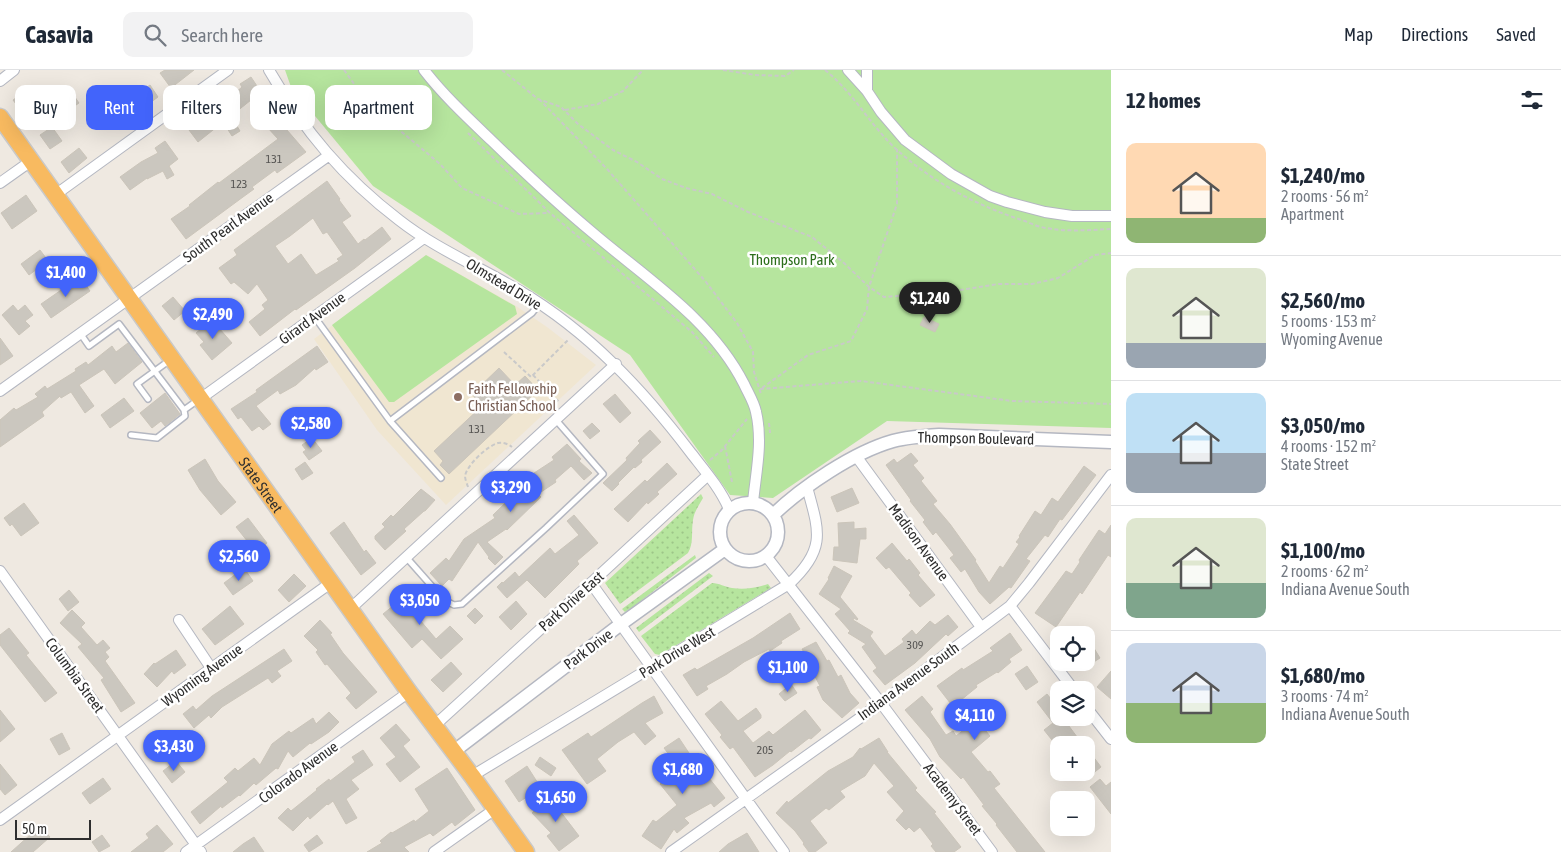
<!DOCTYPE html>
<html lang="en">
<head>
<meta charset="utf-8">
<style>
	:root { --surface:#fff; --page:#f2f2f3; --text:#1f2937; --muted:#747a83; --line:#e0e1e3; --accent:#4264fb }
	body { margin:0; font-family:"Asap Condensed",sans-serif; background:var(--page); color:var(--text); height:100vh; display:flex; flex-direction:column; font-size:19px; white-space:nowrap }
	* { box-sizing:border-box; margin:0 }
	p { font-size:16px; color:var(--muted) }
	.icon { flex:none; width:28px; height:28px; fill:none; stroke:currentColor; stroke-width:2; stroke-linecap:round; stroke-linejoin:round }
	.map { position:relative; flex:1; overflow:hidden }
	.side { display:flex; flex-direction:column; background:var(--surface); width:450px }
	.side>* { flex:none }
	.guide { position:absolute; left:15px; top:15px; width:475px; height:45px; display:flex; gap:10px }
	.tools { position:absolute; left:1050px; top:556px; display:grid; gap:10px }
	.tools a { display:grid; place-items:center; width:45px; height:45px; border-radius:10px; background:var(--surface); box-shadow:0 5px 20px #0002; font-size:25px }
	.scale { position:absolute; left:15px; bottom:12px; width:76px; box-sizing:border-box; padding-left:5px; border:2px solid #2e2e2e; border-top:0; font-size:14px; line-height:18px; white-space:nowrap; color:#2e2e2e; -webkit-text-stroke:4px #fff; paint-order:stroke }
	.price { position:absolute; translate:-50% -42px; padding:0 11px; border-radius:18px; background:var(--accent); color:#fff; font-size:16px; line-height:32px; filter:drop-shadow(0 1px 2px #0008) }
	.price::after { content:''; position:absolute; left:50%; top:30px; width:15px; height:11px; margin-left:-8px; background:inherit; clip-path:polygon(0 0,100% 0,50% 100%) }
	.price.active { background:#222; color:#fff }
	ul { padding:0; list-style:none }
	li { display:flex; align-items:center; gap:15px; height:125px; padding:0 15px }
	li+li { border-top:1px solid var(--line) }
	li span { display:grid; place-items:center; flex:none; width:140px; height:100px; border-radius:10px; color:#555 }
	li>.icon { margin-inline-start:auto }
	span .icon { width:60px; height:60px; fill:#fffc; stroke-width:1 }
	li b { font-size:21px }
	h2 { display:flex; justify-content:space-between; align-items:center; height:60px; padding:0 15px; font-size:21px }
	.pill { padding:0 18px; border-radius:10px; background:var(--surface); box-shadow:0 5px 20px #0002; font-size:18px; line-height:45px }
	.pill.active { background:var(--accent); color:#fff }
	header { display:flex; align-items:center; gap:30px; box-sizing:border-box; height:70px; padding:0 25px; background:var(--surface); border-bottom:1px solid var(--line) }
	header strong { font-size:24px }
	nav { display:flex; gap:28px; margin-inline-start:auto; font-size:18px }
	.search { width:350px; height:45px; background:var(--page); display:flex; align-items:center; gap:12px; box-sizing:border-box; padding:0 18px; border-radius:10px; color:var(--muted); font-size:19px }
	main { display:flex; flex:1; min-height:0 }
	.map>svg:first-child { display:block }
	.education { fill:#f0e6d1 }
	.grass { fill:url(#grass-dots) }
	.park { fill:#b6e59e }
	.building { fill:#cbc7bf; stroke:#cbc5ba; fill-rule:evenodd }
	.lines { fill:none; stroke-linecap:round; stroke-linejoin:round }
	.service-casing { stroke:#b4b7c1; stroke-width:8 }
	.minor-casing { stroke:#b4b7c1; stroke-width:12 }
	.tertiary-casing { stroke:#b4b7c1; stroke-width:15 }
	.trunk-casing { stroke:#c9c9c9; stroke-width:19 }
	.path { stroke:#c9c9c9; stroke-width:2; stroke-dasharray:4 2.5; stroke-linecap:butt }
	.service { stroke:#fff; stroke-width:5 }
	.minor { stroke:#fff; stroke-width:10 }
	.tertiary { stroke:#fff; stroke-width:12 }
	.trunk { stroke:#f8ba60; stroke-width:16 }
	.education-dot { fill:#8d6e63; stroke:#fff; stroke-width:2 }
	.labels { text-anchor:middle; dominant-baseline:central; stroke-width:5; stroke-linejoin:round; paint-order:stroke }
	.number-label { font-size:12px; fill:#555452 }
	.street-label { font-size:15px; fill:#2e2e2e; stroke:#fff }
	.park-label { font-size:15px; fill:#2c6e1b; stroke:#fff }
	.education-label { font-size:15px; fill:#785e54; stroke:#fff; text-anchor:start }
</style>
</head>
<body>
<header>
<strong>Casavia</strong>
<div class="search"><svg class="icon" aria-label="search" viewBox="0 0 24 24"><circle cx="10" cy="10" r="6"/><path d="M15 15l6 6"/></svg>Search here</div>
<nav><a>Map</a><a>Directions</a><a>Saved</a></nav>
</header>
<main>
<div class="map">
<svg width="1111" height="782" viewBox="0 0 1111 782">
	<defs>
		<pattern id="grass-dots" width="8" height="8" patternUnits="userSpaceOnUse" patternTransform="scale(1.25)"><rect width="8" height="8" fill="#b6e59e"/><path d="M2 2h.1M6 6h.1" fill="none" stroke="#9dc588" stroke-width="1.8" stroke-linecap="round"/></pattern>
	</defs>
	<rect width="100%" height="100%" fill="#efe9e1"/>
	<path class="education" d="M 426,185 L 516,236 L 547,257 L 596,295 L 446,435 L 377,360 L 314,269 Z"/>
	<path class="grass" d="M 701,424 L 703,428 C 699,435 694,442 693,450 C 691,462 694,473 688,483 L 620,534 L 605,513 Z
		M 695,485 L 696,488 L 633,537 L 625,542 L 622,539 Z
		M 709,503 L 713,506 L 639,562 L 636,558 Z
		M 712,513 C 719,513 725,517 732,518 C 744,520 756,518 768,514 L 771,518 L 660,585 L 655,584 L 641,566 Z"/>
	<path class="park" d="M 285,0 L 1111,0 L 1111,358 L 887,351 L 773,428 L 730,425 L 630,285 L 373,116 L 291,17 Z
		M 426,185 L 515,236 L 517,244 L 394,332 L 389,332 L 332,255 Z"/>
	<path class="building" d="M 165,0 L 194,0 L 171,18 L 160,3 Z
		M 251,7 L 261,22 L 231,46 L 240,61 L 232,66 L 223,52 L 198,72 L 189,60 L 208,45 L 207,44 L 219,34 L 220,36 L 242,17 L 240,14 Z
		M 150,15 L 158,27 L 143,38 L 135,25 Z
		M 32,17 L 40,29 L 21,41 L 13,30 Z
		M 127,18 L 132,26 L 116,36 L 129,51 L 119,60 L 101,40 L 119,24 L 118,23 Z
		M 72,23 L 79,33 L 60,46 L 54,36 Z
		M 267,37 L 306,82 L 277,103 L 275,100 L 252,117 L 254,119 L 243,127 L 186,169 L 171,149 L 190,136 L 189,135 L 218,112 L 219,113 L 278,69 L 257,46 Z
		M 52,57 L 62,71 L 50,79 L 40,65 Z
		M 165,71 L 178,89 L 169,96 L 174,105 L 167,109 L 163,101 L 147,109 L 147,108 L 130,120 L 120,107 L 141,92 L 158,83 L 155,78 Z
		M 79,78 L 87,88 L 69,103 L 61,92 Z
		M 327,111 L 340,129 L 339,130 L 351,146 L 342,152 L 358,174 L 364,169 L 365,170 L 382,157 L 391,169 L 355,198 L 296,240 L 295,239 L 260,266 L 249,252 L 265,239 L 262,235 L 268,230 L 257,214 L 248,224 L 234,212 L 231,214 L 219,198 L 237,185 L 234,180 ZM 313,148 L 323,164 L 327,162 L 343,185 L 337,189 L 339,191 L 316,205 L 301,184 L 288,194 L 275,176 L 290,166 Z
		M 26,125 L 37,141 L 12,159 L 1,143 Z
		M 40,180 L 52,196 L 40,204 L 37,199 L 29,205 L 21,194 Z
		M 80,207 L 90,221 L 51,248 L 41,234 Z
		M 173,227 L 185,241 L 174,250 L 162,236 Z
		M 13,235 L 18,241 L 25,235 L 33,245 L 25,251 L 30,256 L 19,265 L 2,245 Z
		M 924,247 L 939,254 L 935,262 L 920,255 Z
		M 212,250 L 232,273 L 212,290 L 200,275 L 204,272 L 196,263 Z
		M 0,268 L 13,286 L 0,295 Z
		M 128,273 L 142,292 L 115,314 L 104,299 L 79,315 L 94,336 L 85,343 L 71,322 L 61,328 L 60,326 L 42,342 L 44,346 L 0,377 L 0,350 L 14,338 L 16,340 L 38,327 L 35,324 L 45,316 L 47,319 L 76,301 L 75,299 L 86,292 L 88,295 L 112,276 L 116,282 Z
		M 317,276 L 328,292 L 316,300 L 315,298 L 296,315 L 280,324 L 278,320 L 256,336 L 271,354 L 263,360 L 259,356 L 252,361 L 241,347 L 238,349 L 231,339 L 257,322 L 256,320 Z
		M 499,298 L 515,315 L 525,306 L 538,320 L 449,404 L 440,395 L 443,391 L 434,381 L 482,336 L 472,324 Z
		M 165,323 L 180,344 L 165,356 L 161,351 L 152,358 L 140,343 Z
		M 615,324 L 631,343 L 620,353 L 603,334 Z
		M 124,328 L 134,341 L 110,358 L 101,345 Z
		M 592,353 L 600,361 L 590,369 L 583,361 Z
		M 650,360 L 661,372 L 641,390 L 642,392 L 635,398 L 634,397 L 618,413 L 619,414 L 612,421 L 603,413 L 627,390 L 626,388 L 640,373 L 638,371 Z
		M 312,368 L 322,381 L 309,390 L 303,382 L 306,380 L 302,375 Z
		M 567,374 L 581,389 L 579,391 L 592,403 L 584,410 L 571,396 L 555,410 L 556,412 L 538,424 L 541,427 L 507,460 L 506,459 L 487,472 L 503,487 L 495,495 L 488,488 L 489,487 L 478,472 L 452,511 L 449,509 L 442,516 L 430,503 L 446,488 L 449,491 L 464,469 L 495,448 L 493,445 L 532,407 L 531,405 L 554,390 L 552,387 Z
		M 911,383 L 918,391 L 913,395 L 924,408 L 921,411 L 937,431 L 933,434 L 950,454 L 976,490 L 975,491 L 989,513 L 1000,496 L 1003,498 L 1019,474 L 1016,472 L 1020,467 L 1019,466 L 1035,441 L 1041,445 L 1052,428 L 1058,432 L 1084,396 L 1096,405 L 1062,450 L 1060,449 L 1048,467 L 1045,465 L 1026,489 L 1030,491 L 1011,518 L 1009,517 L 990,534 L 979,522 L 965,499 L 961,502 L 950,488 L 954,485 L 936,462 L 933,465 L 923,452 L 925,450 L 910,431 L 911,430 L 886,395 L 894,389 L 897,393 Z
		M 205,389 L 218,411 L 236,432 L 221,445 L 200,420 L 188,400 Z
		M 305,392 L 313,403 L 302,410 L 295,399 Z
		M 667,393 L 677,404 L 657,422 L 659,424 L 648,434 L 647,432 L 628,452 L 614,439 L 645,410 L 647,412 Z
		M 852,418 L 859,433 L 837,442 L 831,427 Z
		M 421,419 L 435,430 L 425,441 L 424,441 L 404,459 L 406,461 L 385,480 L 375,469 L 375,466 L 385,457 L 382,454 L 391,445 L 393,447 Z
		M 24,433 L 39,453 L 21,466 L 12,454 L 10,456 L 4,448 Z
		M 574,445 L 598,473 L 577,491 L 579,494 L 545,528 L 527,510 L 507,528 L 497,517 L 502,512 L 503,513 L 515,502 L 519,507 L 550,478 L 555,484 L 579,465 L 567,451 Z
		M 248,448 L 267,473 L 256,482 L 236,457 Z
		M 344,452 L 364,482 L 366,480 L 376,493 L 361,505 L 330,463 Z
		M 854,452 L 854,459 L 866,458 L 866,469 L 860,469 L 857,493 L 833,490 L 834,477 L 839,477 L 838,453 Z
		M 1111,455 L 1111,487 L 1108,485 L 1082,524 L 1080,522 L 1056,557 L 1035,543 L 1066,501 L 1072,504 L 1080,492 L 1079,490 L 1099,460 L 1105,464 Z
		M 892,473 L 907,491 L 909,489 L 920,503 L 918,505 L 935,525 L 920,537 L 909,525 L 911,523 L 889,497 L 886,499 L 876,488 Z
		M 834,496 L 852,506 L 840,527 L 858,549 L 857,550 L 854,548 L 853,550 L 873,562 L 870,566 L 885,586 L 904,572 L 902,569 L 912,560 L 916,565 L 930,551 L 935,555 L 948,545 L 958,557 L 948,566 L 946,564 L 915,593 L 885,615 L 873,601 L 877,598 L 862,577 L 866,574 L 848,563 L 850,561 L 835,544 L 841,539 L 819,524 L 829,509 L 828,508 Z
		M 244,498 L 253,511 L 233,525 L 224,513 Z
		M 294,504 L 306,516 L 289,532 L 278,520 Z
		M 69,520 L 79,532 L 68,541 L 59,529 Z
		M 424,520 L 431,529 L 414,543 L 436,569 L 450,556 L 463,569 L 441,589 L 422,569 L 412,578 L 383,544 L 405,526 L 410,532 Z
		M 516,531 L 527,544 L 511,560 L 499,547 Z
		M 230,536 L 244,554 L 215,575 L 202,559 Z
		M 475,538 L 483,546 L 475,554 L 467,546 Z
		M 72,540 L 85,553 L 81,557 L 97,575 L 103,570 L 110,578 L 105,582 L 109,587 L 105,591 L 135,633 L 121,642 L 101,610 L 104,608 L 78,577 L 82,574 L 60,553 Z
		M 790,543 L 800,559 L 781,571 L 782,573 L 770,581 L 769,579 L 744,592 L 727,604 L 706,616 L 708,619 L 697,626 L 683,605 L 695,598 L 697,600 L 753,568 Z
		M 320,550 L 332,563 L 330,564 L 343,583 L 377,622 L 356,639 L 346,628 L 351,623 L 327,594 L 325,595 L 316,582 L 318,580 L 304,566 Z
		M 9,558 L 29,583 L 26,585 L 57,623 L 45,632 L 0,575 L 0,565 Z
		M 1010,563 L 1022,580 L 1009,589 L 1011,592 L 998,603 L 997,602 L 976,615 L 977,617 L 961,630 L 972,642 L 971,643 L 990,666 L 971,682 L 988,702 L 990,701 L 1000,714 L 994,718 L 1045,782 L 1017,782 L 996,755 L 997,754 L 982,736 L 984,735 L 963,707 L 961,709 L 940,687 L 930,669 L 905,640 L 922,626 L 933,639 L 930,642 L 946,665 L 953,661 L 956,666 L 970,655 L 954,638 L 937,616 L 962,598 L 963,600 L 993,581 L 990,578 Z
		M 816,572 L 827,591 L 829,590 L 838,607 L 841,605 L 850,623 L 859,633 L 842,648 L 823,630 L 817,617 L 820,616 L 811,599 L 813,598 L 802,579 Z
		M 1092,575 L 1100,588 L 1086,597 L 1086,579 Z
		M 284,579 L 292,591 L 277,601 L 281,606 L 272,613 L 268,608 L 222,637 L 211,648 L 209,645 L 194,658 L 183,644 L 193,636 L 196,640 L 212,626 Z
		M 176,580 L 186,595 L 174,604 L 172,601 L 157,617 L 144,604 L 154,593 L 155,594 Z
		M 451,592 L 462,604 L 443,622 L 431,610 Z
		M 1027,596 L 1038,612 L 1026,620 L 1015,604 Z
		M 1111,601 L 1111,629 L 1097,617 Z
		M 791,614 L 797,623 L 785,631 L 779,624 Z
		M 1047,624 L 1059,639 L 1059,648 L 1063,648 L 1083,675 L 1056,675 L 1044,660 L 1053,653 L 1037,632 Z
		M 654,626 L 663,643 L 645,653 L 656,666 L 645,675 L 634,662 L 618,672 L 597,689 L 606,701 L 587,714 L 562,680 L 588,663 L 591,667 L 642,633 Z
		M 721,631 L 738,651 L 756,638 L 761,645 L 761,648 L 743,661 L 753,673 L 769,661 L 773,665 L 805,640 L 821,660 L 811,669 L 809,668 L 791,682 L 790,681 L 773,695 L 755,707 L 733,677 L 730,679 L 720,667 L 722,665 L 705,644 Z
		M 0,640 L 15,659 L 0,672 Z
		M 329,642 L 339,652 L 329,662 L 311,674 L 310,673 L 293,687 L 288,681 L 278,699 L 276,698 L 256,715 L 254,713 L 240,726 L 239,725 L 222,738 L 221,736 L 200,754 L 191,742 L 228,712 L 224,708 L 235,698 L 238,701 L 254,688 L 260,695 L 272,674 L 289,661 L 291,663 L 313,648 L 316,654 Z
		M 396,654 L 410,670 L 403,676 L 420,697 L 400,712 L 386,694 L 396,687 L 380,668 Z
		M 187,662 L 200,678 L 190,687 L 177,671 Z
		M 62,663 L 70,679 L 59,685 L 50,669 Z
		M 159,666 L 167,678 L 157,684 L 149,673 Z
		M 679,668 L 689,683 L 725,728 L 714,737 L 711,733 L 684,748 L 689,753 L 677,763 L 674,759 L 661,779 L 642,766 L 653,750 L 656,752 L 677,735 L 660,714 L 679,698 L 664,678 Z
		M 879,668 L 888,682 L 887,682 L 917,718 L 915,720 L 936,742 L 934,743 L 961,777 L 954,782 L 936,782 L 931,776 L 933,774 L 920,757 L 914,762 L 909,757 L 906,760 L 896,750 L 904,741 L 887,722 L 894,716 L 874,693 L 865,706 L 840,721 L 845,727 L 829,740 L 826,738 L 810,751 L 827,773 L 815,782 L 809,782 L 803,774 L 804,773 L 795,761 L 776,743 L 787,731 L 788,733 L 828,701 L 853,687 L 860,678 L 861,679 Z
		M 1086,677 L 1101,697 L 1091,705 L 1086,699 Z
		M 363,680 L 373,695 L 351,710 L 359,719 L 346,729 L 357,748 L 346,754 L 333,731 L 328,735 L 327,734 L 310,749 L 308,746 L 293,761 L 278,748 L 288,738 L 291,741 L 317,720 L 316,719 L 329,709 L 330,711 L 355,692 L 352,687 Z
		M 540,687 L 556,698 L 551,706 L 535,695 Z
		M 176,691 L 185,702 L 172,713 L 163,701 Z
		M 0,694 L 17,715 L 5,725 L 0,719 Z
		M 527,696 L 541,718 L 519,732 L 505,711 Z
		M 447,698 L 475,740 L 455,756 L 452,752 L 433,766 L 430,763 L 404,777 L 409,782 L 367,782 L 382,773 L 380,771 L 391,762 L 392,763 L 414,750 L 415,752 L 429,741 L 415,719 Z
		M 103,708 L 111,719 L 90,734 L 82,723 Z
		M 1100,709 L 1106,716 L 1111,712 L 1111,744 L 1090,717 Z
		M 553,724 L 565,737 L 560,741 L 579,766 L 559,781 L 547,766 L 551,763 L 532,743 Z
		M 157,755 L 173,774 L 163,782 L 131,782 L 149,768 L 146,764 Z
		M 40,756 L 50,767 L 33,782 L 11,782 Z
		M 747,763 L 759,782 L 719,782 L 728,774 Z
		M 102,765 L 110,776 L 99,782 L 92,772 Z
		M 317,765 L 323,773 L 309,782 L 304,775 Z
		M 254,767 L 264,782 L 233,782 L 243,774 Z"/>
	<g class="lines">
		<defs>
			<path id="service" d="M 314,246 L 390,351 L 532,243 L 539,234
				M 80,263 L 89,276 L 119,254 L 184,340 L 198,330
				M 148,329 L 137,314 L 170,290
				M 390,351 L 441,408
				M 131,365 L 157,368 L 185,346 L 184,340
				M 406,487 L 444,530 L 454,535 L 462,534 L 546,458 L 603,404 L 556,350"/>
			<path id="minor" d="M 269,0 C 304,61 344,108 399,150 C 436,179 480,197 520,221 C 589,262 643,320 691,383 C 705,401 720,418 729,439
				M 424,0 C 444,26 469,49 492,71 C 525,103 558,134 593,163 C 647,209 711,249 744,314 C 748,323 754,332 756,342 C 763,372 756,402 753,432
				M 848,0 L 867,21 L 881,42 L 905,70 L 951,104 L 990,126 L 1007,132 L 1045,142 L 1072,146 L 1111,146
				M 867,0 L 867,21
				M 0,11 L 14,0
				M 0,113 L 31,91
				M 55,125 L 228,0
				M 0,321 L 328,86
				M 200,329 L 424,168
				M 856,386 L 981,557
				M 766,486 L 881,633 L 992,782
				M 0,501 L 201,782
				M 591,513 L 784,782
				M 1010,536 L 1074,620
				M 350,539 L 616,294
				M 179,550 L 211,598
				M 1086,637 L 1111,669
				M 434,656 L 591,513 L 708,405
				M 472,706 L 789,514 C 827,479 819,461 807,417
				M 0,750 L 332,512
				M 186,782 L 409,622
				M 434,782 L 495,739
				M 671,782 L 881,633 L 1010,536 L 1029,513 L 1111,405"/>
			<path id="tertiary" d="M720 462a29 29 0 1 1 58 0a29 29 0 1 1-58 0Z
				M 773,445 C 802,417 854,382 893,371 C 908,367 923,366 939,365 L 1111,372
				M 453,682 L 621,554 L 725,479"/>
			<g id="trunk">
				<path id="s1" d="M 0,47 L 409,622 L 472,706 L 526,782"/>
			</g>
		</defs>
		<use href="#service" class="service-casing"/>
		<use href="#minor" class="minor-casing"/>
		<use href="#tertiary" class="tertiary-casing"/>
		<use href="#trunk" class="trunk-casing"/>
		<path class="path" d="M 344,0 L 357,18 L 397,58 L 440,94 L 462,118 L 519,144 L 549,143
			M 502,0 L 538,29 L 561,37 L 578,54 L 613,80 L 637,92 L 662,109 L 686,118 L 712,124 L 748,142 L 812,167 L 844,193 L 869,217 L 884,227 L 948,222 L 998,214 L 1032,214 L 1058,208 L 1095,185 L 1111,183
			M 723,0 L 755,5 L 785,6 L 794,0
			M 825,0 C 853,22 870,55 896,79 C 932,112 979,137 1025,151 C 1032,154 1039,157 1046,158 C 1067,162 1090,160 1111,159
			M 539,29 L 607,99 L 706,212 L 737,253 L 753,282 L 754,302 L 761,324
			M 565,40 L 598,34 L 623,21 L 643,0
			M 468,63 L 550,143 L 692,262 L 714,287
			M 504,282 L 531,307 L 569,269
			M 533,305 L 559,332
			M 762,318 L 808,285 L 851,271 L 867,239 L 869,217 L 897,134 L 897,79
			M 760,319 L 861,311 L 1012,331 L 1111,334
			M 769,353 L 770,363
			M 725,376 L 732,412
			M 710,390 L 721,381 L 747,349
			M 468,417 C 467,414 465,409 465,406 C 467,395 487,376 498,373 C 503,372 508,374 512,377"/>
		<use href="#service" class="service"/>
		<use href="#minor" class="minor"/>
		<use href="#tertiary" class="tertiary"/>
		<use href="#trunk" class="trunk"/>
	</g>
	<circle class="education-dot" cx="458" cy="327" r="5"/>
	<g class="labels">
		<g class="number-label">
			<text x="274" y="89">131</text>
			<text x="239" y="114">123</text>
			<text x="477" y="359">131</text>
			<text x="915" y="575">309</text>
			<text x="765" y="680">205</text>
		</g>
		<g class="street-label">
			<text transform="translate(228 157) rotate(-36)">South Pearl Avenue</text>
			<text transform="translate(504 214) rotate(31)">Olmstead Drive</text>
			<text transform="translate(312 248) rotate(-36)">Girard Avenue</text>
			<text transform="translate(976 368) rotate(1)">Thompson Boulevard</text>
			<text stroke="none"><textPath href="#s1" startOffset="451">State Street</textPath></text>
			<text transform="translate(919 472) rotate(54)">Madison Avenue</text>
			<text transform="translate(571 531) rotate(-42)">Park Drive East</text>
			<text transform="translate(588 579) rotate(-37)">Park Drive</text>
			<text transform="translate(677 582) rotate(-31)">Park Drive West</text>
			<text transform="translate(75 605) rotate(54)">Columbia Street</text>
			<text transform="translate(202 605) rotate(-36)">Wyoming Avenue</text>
			<text transform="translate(908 611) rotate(-36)">Indiana Avenue South</text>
			<text transform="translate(298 702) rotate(-36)">Colorado Avenue</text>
			<text transform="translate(953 729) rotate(53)">Academy Street</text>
		</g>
		<g class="park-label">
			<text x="792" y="189">Thompson Park</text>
		</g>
		<g class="education-label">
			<text x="468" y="318">Faith Fellowship<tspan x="468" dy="17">Christian School</tspan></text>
		</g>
	</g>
</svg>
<div class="tools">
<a><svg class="icon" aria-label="locate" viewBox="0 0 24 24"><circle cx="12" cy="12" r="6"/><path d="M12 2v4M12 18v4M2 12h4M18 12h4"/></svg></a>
<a><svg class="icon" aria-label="layers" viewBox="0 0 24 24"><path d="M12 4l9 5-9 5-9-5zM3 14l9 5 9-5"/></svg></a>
<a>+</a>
<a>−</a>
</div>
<div class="scale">50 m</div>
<b class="price" style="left:66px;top:228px">$1,400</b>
<b class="price active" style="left:930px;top:254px">$1,240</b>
<b class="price" style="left:213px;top:270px">$2,490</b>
<b class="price" style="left:311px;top:379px">$2,580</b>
<b class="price" style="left:511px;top:443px">$3,290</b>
<b class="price" style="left:239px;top:512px">$2,560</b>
<b class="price" style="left:420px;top:556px">$3,050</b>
<b class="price" style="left:788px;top:623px">$1,100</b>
<b class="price" style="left:975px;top:671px">$4,110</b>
<b class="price" style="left:174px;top:702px">$3,430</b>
<b class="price" style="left:683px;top:725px">$1,680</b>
<b class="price" style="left:556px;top:753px">$1,650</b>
<div class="guide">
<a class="pill">Buy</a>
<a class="pill active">Rent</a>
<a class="pill">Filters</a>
<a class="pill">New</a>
<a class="pill">Apartment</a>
</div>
</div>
<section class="side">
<h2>12 homes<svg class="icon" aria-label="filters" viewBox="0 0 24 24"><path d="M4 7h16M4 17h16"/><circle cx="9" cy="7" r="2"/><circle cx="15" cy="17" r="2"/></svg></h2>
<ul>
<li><span style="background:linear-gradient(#ffd9b3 75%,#8fb573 0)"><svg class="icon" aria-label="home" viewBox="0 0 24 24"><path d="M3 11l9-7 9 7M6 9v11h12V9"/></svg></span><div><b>$1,240/mo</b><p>2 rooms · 56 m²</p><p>Apartment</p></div></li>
<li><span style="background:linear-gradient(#dfe7d0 75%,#9aa5b1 0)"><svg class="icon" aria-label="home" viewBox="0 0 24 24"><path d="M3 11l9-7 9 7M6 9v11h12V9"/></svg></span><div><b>$2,560/mo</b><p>5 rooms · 153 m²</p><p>Wyoming Avenue</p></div></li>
<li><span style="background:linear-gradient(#bfe0f5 60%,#9aa5b1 0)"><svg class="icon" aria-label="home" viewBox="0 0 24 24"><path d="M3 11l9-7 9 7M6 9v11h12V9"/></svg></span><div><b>$3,050/mo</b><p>4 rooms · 152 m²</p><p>State Street</p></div></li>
<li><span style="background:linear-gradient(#dfe7d0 65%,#7fa58c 0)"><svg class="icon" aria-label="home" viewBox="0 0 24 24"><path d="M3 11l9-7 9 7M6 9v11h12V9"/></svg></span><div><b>$1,100/mo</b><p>2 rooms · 62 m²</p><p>Indiana Avenue South</p></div></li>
<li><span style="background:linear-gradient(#c9d6e8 60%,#8fb573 0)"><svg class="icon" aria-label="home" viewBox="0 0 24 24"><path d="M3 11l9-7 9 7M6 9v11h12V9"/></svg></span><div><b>$1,680/mo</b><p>3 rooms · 74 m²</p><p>Indiana Avenue South</p></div></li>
</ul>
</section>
</main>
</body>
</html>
